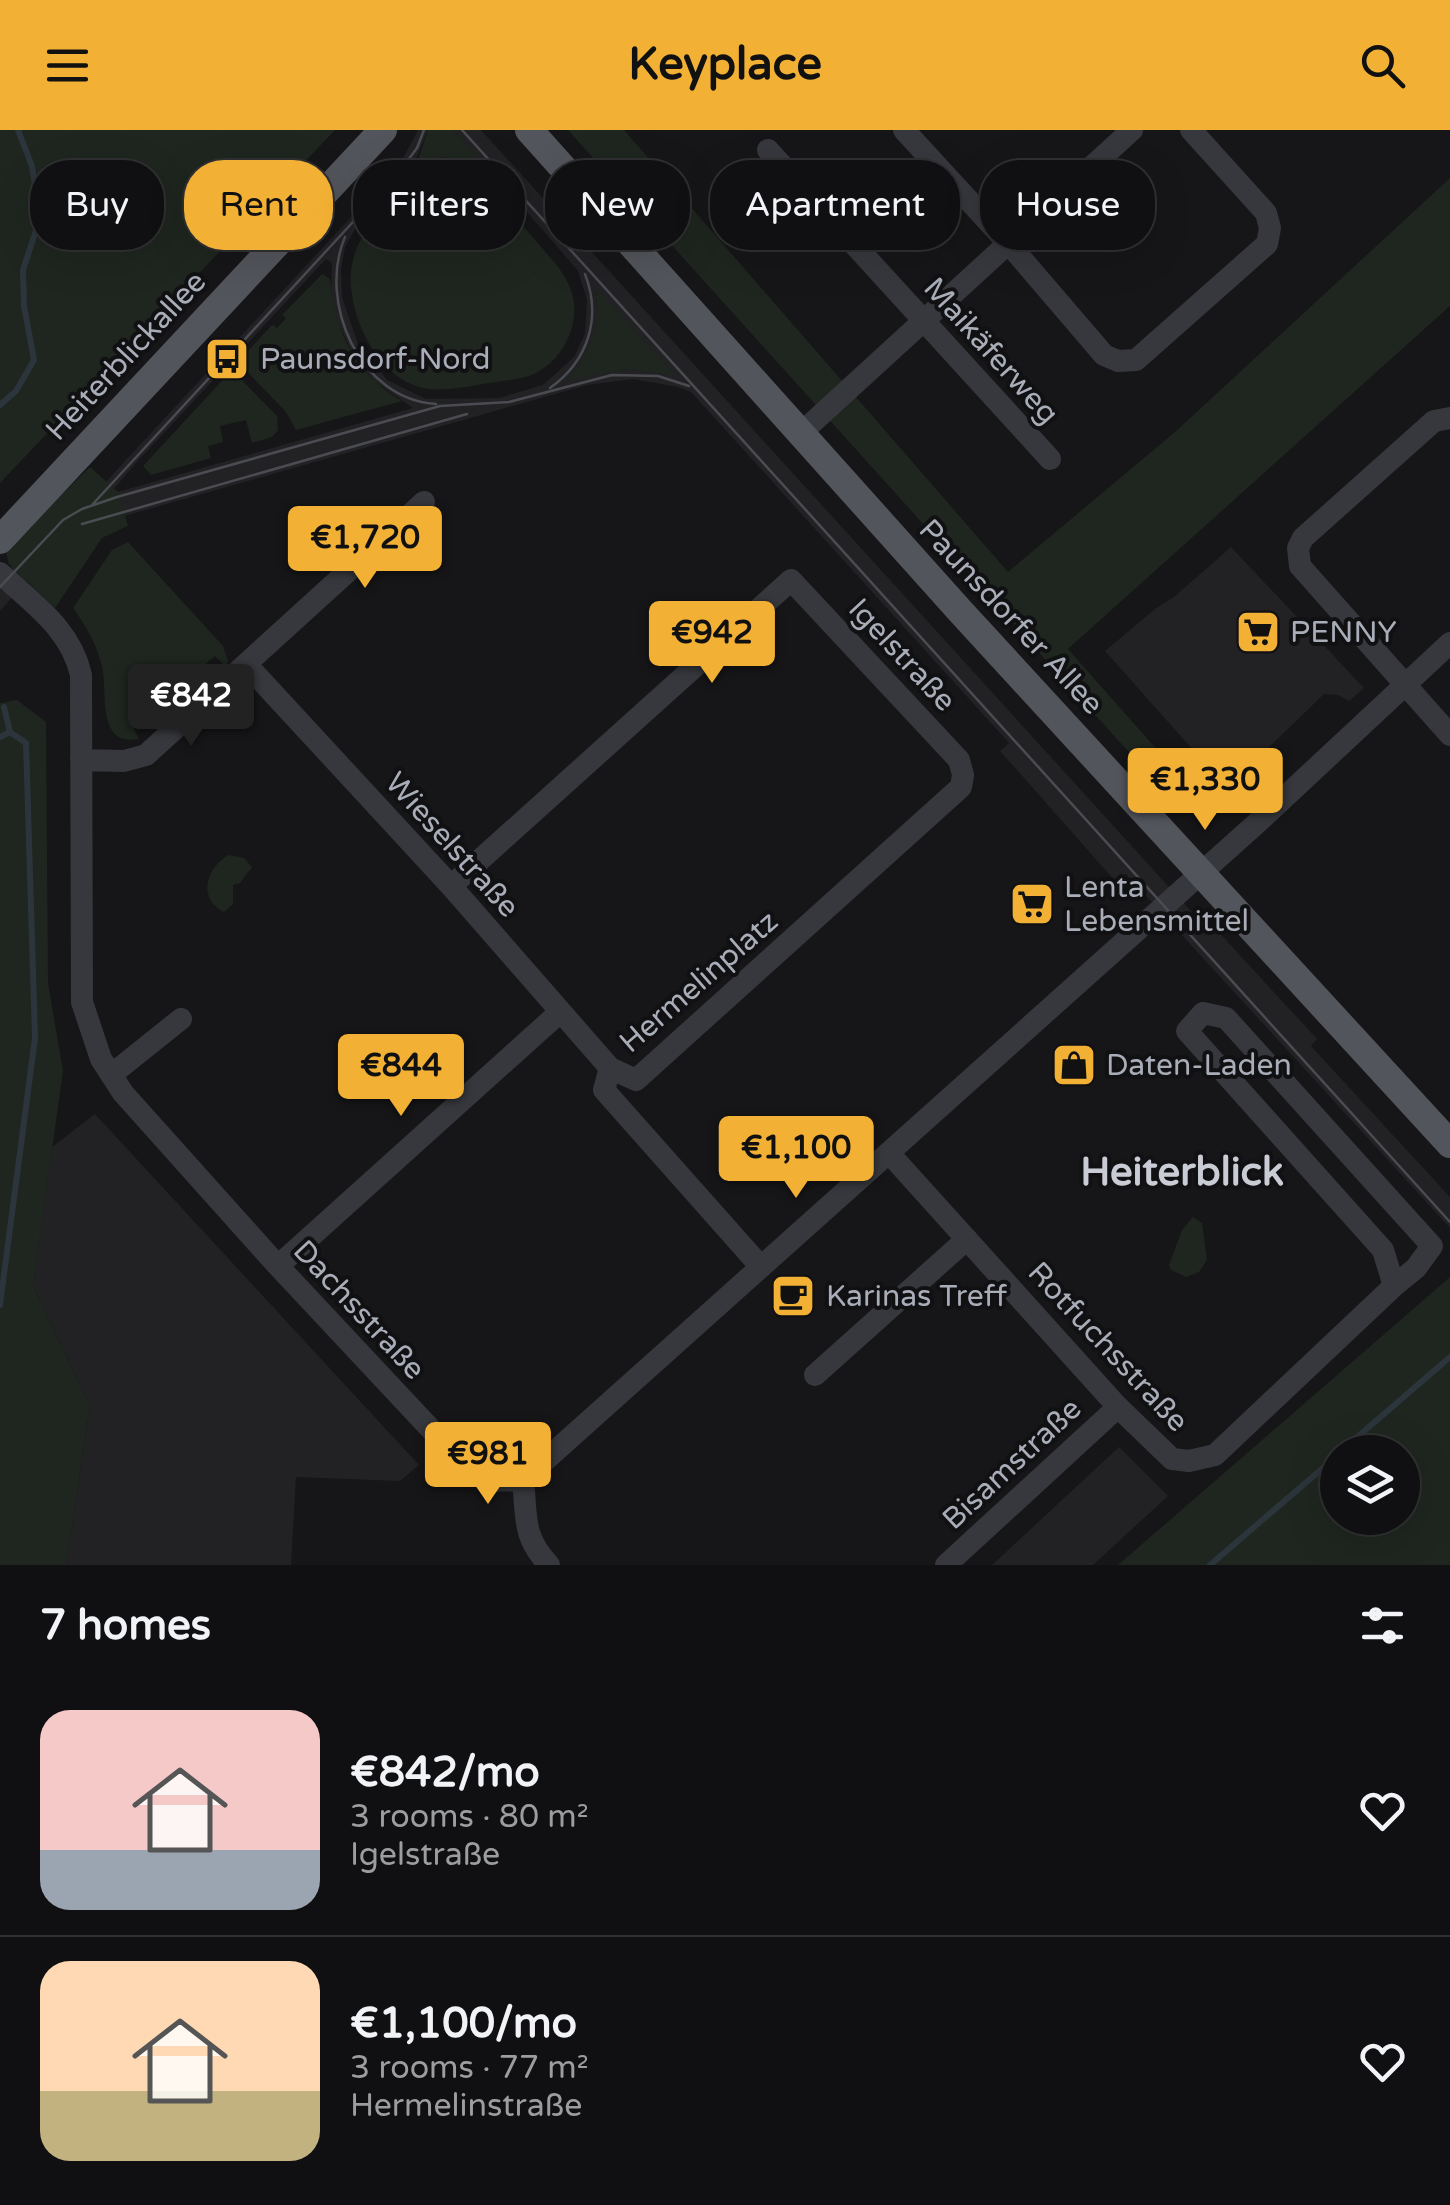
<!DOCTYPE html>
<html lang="en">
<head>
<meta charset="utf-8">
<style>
	:root { --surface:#101012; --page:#19191b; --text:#f1f3f6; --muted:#9c9d9f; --line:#303032; --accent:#f2b134 }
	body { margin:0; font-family:"Varela Round",sans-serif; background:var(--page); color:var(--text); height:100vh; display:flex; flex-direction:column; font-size:38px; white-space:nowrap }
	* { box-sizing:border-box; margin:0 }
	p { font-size:32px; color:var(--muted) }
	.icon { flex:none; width:55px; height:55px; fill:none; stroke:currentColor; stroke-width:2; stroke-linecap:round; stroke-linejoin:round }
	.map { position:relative; height:1435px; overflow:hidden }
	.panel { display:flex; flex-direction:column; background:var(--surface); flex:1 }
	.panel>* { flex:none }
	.guide { position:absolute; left:30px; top:30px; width:1390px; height:90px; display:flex; gap:20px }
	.controls { position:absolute; left:1320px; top:1305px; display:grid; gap:20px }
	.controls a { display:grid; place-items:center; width:100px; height:100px; border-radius:50%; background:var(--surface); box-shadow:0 10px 40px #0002,0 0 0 2px var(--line); font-size:50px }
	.price { position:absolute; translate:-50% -85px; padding:0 22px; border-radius:10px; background:var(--accent); color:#111; font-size:32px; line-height:65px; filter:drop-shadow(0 2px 5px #0008) }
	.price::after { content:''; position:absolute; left:50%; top:60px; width:30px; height:22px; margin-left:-15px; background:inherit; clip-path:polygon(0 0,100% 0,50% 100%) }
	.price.selected { background:#222; color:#fff }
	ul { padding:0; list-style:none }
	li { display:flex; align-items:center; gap:30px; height:250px; padding:0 40px }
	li+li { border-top:2px solid var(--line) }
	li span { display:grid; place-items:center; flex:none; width:280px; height:200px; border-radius:30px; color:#555 }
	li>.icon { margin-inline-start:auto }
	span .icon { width:120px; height:120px; fill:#fffc; stroke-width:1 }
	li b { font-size:42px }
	h2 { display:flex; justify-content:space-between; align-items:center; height:120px; padding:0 40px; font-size:42px }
	.pill { padding:0 35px; border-radius:40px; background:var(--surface); box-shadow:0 10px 40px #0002,0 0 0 2px var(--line); font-size:35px; line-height:90px }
	.pill.selected { background:var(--accent); color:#111 }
	header { display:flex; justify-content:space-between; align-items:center; height:130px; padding:0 40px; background:var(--accent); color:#111; font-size:45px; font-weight:700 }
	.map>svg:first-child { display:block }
	.built { fill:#222225; fill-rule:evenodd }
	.green { fill:#1e261f; fill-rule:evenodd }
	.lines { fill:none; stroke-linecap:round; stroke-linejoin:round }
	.stream { stroke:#2c353c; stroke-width:6 }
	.minor { stroke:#37383d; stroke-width:22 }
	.major { stroke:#53555c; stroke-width:28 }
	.tram { stroke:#4a4c52; stroke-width:2.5 }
	.labels { text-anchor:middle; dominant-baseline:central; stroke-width:8; stroke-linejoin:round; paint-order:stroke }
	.street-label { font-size:30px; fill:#a8adb8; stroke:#111113 }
	.poi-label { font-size:30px; fill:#a8adb8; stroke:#111113; text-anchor:start }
	.district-label { font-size:40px; font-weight:bold; fill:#c9ccd4; stroke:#111113 }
</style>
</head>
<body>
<header><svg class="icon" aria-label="menu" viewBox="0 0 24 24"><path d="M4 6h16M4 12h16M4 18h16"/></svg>Keyplace<svg class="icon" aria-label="search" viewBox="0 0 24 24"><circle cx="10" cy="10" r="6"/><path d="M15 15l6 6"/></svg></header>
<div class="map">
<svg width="1450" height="1435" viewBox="0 0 1450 1435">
	<rect width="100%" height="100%" fill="#161618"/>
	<path class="built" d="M 418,0 L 428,0 L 415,31 L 445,27 L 482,34 L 453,0 L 481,0 L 1209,801 L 1214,797 L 1317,909 L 1311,916 L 1450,1067 L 1450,1098 L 1126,744 L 1116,752 L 1000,621 L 1009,613 L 691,262 L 678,257 L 633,249 L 587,255 L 110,390 L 29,449 L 0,481 L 0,449 L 61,384 L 88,371 L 400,34 ZM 435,38 L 461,39 L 496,53 L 520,74 L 578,141 L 587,170 L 585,204 L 574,227 L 543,255 L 499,268 L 426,269 L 387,250 L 358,214 L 342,167 L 341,139 L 345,117 L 357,96 L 394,56 L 420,42 ZM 326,129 L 332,133 L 331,162 L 336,188 L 354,227 L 374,251 L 413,278 L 114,363 L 113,360 L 135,334 ZM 595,158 L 674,244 L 674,245 L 627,239 L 568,250 L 584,230 L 593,210 L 598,187 Z
		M 1231,417 L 1364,558 L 1349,571 L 1338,565 L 1324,564 L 1266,620 L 1273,631 L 1233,665 L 1105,521 L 1155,479 L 1174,467 Z
		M 95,984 L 419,1335 L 400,1351 L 296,1347 L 291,1435 L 66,1435 L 90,1276 L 33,1156 L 52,1017 Z
		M 1119,1317 L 1168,1366 L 1093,1435 L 992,1435 Z"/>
	<path class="green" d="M 0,0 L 335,0 L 0,353 Z
		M 428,0 L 453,0 L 483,34 L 445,27 L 417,33 Z
		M 568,0 L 624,0 L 1008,442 L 1175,302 L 1450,48 L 1450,176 L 1068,519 L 1198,666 L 1196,674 L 1182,681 Z
		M 443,51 C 485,53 510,81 536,111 C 549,126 564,141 571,160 C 582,192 564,230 534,244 C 521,250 504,250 489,253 C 470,256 448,261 429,259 C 382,253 354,197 351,156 C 346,104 395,60 443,51 Z
		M 322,144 L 330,149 C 334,200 356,245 402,271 L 296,300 L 286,282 L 238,232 L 272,195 L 277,198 L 286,188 L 282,185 Z
		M 594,156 L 676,246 L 627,239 L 566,251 C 592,225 603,192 594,156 Z
		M 232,240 L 277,286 L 278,300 L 272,307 L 252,313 L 246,290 L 220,296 L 223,312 L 208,316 L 211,328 L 151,345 L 143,336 Z
		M 90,337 L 118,362 L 128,396 L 102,408 L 55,478 L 9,434 L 5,419 Z
		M 128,412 L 223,516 L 228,531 L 226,537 L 215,526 L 133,597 L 139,609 C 96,617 108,563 102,536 C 97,515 86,496 73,478 L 112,420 Z
		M 17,570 L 46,592 L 48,853 L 63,941 L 33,1156 L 90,1276 L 66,1435 L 0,1435 L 0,573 Z
		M 228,725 L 244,728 L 252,737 L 240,753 L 233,755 L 233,774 L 224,782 C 197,768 206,739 228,725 Z
		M 1193,1087 L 1202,1093 L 1207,1130 L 1199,1142 L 1186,1147 L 1171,1140 L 1169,1135 L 1182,1100 Z
		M 1450,1147 L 1450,1435 L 1118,1435 ZM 1338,1322 L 1402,1322 L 1402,1388 L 1338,1388 Z"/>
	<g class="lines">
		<path class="stream" d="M 0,275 L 16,261 L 34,230 L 24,176 L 23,140 L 40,88 L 32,36 L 18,0
			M 0,607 L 10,602 L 4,577
			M 0,1175 L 35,908 L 26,613 L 10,602
			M 1340,1322 L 1450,1227
			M 1210,1435 L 1338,1325"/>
		<path class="minor" d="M 904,0 L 1008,113 L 1104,225 L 1118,231 L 1136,230 L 1267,114 L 1270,98 L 1266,83 L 1191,0
			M 768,20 L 1050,329
			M 1450,288 L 1434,291 L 1303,408 L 1298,418 L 1300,436 L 1450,605
			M 801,303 L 1132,0
			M 0,443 C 33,474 71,499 81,545 L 82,872 L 101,929 L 123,963 L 278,1136 L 470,1341 L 487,1351 L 523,1350
			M 246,534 L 451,756 L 610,938 L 636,950 L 961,657 L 963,645 L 959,630 L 791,450 L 451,756
			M 81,630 L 124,631 L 146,625 L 424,372
			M 610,938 L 604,960 L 761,1137
			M 111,945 L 181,889
			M 889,1023 L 1118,1277 L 1172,1329 L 1189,1331 L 1215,1325 L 1394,1156 L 1383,1120 L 1187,901 L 1203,883 L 1226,888 L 1432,1116 L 1416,1138 L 1394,1156
			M 278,1136 L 560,882
			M 815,1245 L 967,1109
			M 523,1350 L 1257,693 L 1450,513
			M 523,1350 C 527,1388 522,1406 549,1435
			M 946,1435 L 1118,1277"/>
		<path class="major" d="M 529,0 L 961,482 L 1450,1014
			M 0,410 L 383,0"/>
		<path class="tram" d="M 462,0 L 1450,1092
			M 399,46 C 431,26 466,27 498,46
			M 345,107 C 317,172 360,270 436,274
			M 550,258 C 588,231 602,188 585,144
			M 92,375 L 400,41 L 417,18 L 424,0
			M 82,394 L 467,284
			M 0,457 L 63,390 L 82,379 L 117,367 L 440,276 L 509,272 L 612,245 L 658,246 L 689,256"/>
	</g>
	<defs>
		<symbol id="bus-square" viewBox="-11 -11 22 22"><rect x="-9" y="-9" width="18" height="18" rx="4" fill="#f2b134" stroke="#111113"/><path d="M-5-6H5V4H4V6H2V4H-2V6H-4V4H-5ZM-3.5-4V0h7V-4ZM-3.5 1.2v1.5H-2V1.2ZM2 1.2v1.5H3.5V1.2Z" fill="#111"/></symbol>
		<symbol id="supermarket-square" viewBox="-11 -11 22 22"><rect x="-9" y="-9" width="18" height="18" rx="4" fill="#f2b134" stroke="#111113"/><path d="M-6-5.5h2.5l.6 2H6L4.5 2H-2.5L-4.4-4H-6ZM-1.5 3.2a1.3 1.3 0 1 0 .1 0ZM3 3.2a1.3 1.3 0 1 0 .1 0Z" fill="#111"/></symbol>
		<symbol id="shop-square" viewBox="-11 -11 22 22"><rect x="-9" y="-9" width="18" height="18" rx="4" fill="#f2b134" stroke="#111113"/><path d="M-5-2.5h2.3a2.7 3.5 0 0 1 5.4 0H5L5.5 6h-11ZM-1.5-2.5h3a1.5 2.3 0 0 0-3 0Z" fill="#111"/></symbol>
		<symbol id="cafe-square" viewBox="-11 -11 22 22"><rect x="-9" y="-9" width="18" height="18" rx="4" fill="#f2b134" stroke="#111113"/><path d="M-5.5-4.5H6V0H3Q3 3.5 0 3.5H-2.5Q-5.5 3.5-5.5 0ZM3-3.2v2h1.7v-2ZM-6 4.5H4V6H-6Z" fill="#111"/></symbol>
	</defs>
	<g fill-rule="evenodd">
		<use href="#bus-square" x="202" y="204" width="50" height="50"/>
		<use href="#supermarket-square" x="1233" y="477" width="50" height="50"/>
		<use href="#supermarket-square" x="1007" y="749" width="50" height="50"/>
		<use href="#shop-square" x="1049" y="910" width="50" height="50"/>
		<use href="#cafe-square" x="768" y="1141" width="50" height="50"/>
	</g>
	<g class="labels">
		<g class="street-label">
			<text transform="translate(991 221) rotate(48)">Maikäferweg</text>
			<text transform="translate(126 226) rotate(-47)">Heiterblickallee</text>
			<text transform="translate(1011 487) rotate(47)">Paunsdorfer Allee</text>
			<text transform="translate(902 525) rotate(47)">Igelstraße</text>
			<text transform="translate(452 715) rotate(48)">Wieselstraße</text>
			<text transform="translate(699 852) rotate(-41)">Hermelinplatz</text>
			<text transform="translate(359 1180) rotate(47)">Dachsstraße</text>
			<text transform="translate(1108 1217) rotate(47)">Rotfuchsstraße</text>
			<text transform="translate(1012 1334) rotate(-43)">Bisamstraße</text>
		</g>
		<g class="poi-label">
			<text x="260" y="229">Paunsdorf-Nord</text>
			<text x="1290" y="502">PENNY</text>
			<text x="1064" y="757">Lenta<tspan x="1064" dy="34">Lebensmittel</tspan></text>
			<text x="1106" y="935">Daten-Laden</text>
			<text x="826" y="1166">Karinas Treff</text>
		</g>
		<g class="district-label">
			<text x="1182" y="1042">Heiterblick</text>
		</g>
	</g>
</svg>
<div class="controls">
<a><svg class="icon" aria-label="layers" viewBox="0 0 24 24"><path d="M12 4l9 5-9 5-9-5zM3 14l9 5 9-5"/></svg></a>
</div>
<b class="price" style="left:365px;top:461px">€1,720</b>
<b class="price" style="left:712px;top:556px">€942</b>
<b class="price selected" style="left:191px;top:619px">€842</b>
<b class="price" style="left:1205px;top:703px">€1,330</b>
<b class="price" style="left:401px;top:989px">€844</b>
<b class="price" style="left:796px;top:1071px">€1,100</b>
<b class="price" style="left:488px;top:1377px">€981</b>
<div class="guide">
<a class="pill">Buy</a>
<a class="pill selected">Rent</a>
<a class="pill">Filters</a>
<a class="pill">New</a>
<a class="pill">Apartment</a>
<a class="pill">House</a>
</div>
</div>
<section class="panel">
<h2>7 homes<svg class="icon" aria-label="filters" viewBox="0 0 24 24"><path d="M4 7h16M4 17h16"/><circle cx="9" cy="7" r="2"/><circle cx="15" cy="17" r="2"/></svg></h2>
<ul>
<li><span style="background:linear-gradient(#f6c9c9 70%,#9aa5b1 0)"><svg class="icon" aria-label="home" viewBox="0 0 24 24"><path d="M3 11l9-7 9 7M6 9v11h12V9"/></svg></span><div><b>€842/mo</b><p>3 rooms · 80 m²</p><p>Igelstraße</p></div><svg class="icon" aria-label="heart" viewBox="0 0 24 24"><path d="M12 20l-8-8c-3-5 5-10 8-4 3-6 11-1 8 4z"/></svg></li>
<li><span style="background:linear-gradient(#ffd9b3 65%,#c2b280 0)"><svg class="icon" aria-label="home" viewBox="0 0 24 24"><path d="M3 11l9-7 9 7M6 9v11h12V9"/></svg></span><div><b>€1,100/mo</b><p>3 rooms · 77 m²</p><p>Hermelinstraße</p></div><svg class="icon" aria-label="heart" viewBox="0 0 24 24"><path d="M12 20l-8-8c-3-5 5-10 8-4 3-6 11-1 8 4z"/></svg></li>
</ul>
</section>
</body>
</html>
